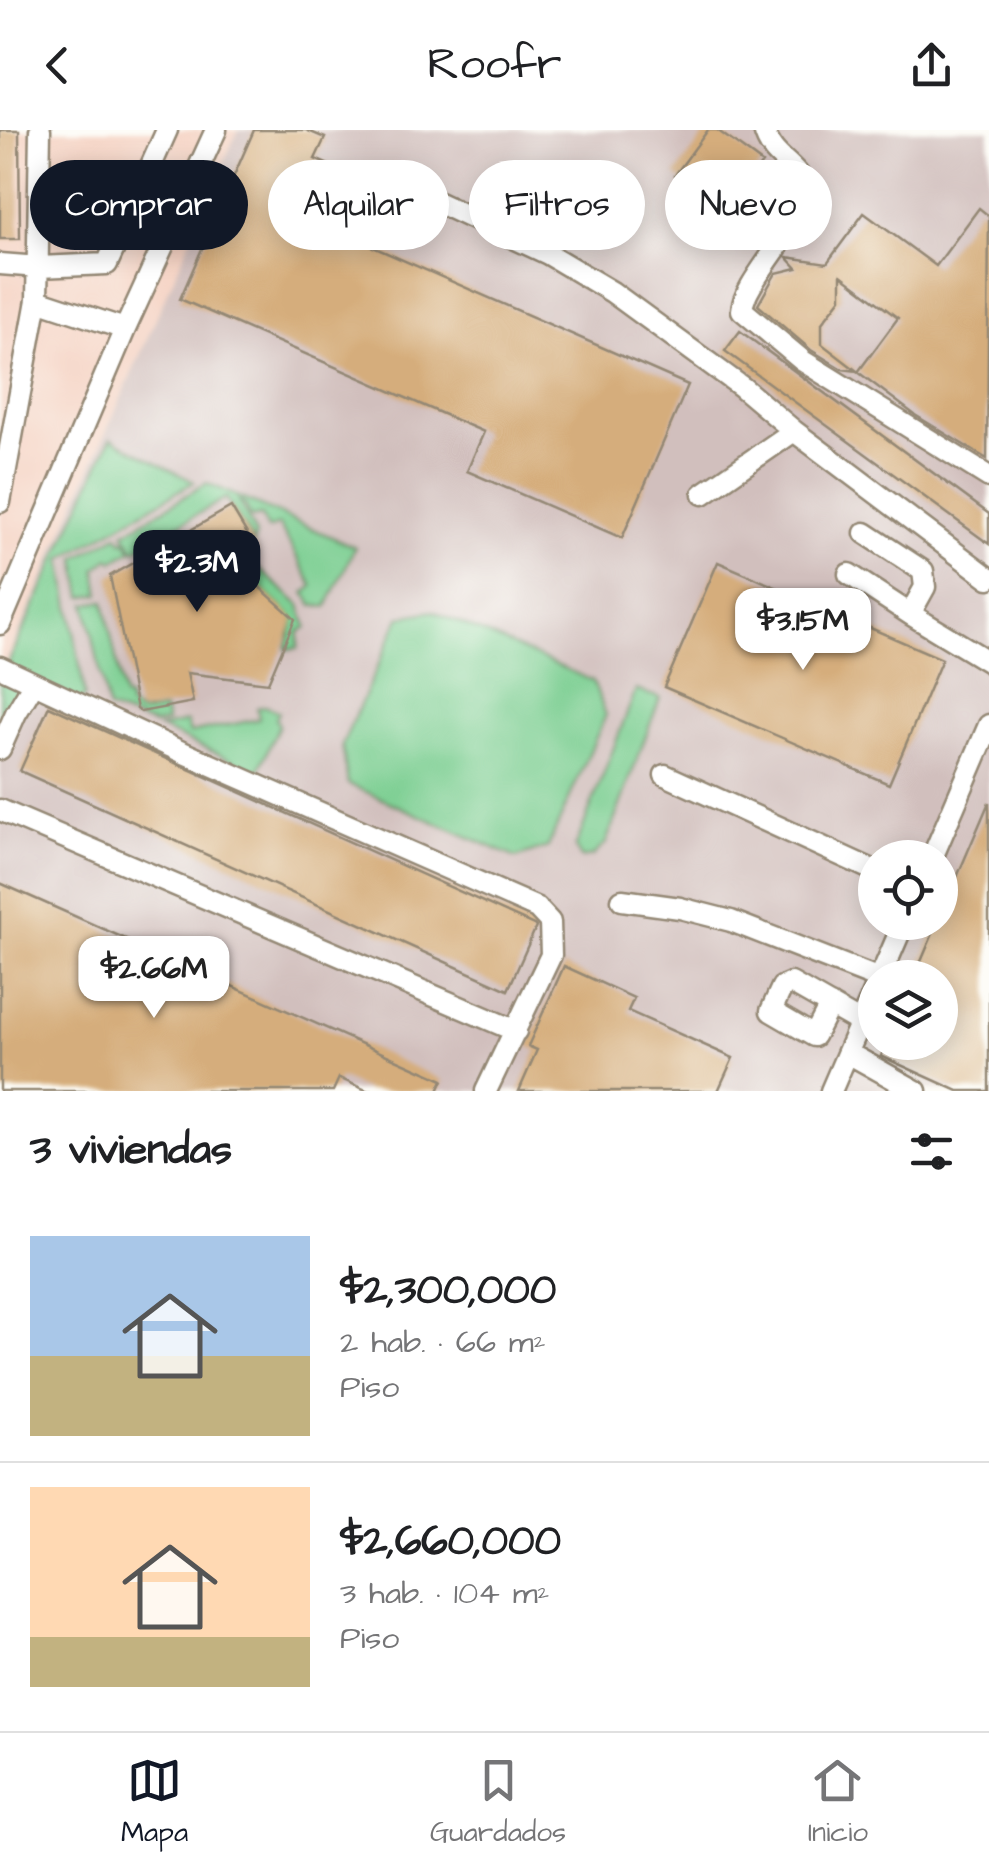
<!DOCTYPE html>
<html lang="es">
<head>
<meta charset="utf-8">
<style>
	:root { --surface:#fff; --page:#f2f2f2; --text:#202124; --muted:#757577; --line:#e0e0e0; --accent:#111827 }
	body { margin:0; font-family:"Architects Daughter",sans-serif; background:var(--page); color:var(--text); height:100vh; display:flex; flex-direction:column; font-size:38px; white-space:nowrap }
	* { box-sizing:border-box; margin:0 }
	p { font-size:32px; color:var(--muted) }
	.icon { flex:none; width:55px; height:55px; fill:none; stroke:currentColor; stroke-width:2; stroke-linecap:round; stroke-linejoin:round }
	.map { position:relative; height:961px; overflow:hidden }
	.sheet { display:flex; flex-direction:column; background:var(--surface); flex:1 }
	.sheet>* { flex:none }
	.banner { position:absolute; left:30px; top:30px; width:930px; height:90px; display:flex; gap:20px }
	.controls { position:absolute; left:858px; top:710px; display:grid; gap:20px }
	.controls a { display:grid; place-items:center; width:100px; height:100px; border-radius:50%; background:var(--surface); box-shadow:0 5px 25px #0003; font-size:50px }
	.price { position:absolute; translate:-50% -85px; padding:0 22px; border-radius:20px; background:#fff; color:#222; font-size:32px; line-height:65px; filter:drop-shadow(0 2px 5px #0008) }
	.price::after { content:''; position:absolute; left:50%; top:60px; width:30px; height:22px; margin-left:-15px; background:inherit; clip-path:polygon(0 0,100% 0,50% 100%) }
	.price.active { background:var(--accent); color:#fff }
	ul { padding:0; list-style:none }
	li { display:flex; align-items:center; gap:30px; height:250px; padding:0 30px }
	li+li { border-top:2px solid var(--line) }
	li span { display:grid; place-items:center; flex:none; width:280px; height:200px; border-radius:0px; color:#555 }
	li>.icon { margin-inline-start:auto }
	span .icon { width:120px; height:120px; fill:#fffc; stroke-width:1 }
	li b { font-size:42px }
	h2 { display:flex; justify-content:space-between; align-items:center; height:120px; padding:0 30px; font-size:42px }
	.chip { padding:0 35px; border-radius:45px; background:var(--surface); box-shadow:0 5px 25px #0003; font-size:35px; line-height:90px }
	.chip.active { background:var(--accent); color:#fff }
	header { display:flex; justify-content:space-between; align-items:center; height:130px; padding:0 30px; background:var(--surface); font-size:45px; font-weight:600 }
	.tab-bar { display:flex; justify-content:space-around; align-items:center; height:140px; border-top:2px solid var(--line); background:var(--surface); font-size:28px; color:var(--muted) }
	.tab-bar a { display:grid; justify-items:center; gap:5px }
	.tab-bar .active { color:var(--accent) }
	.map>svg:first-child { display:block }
	.built { fill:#f5d2c2 }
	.industrial { fill:#d1bfbd; fill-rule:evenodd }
	.green { fill:#7ace91; stroke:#5a7c58; stroke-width:2.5 }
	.building { fill:#d5ad7c }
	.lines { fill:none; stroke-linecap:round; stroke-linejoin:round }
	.minor-casing { stroke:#948874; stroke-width:25 }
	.minor { stroke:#fff; stroke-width:20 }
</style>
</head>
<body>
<header><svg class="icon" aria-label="back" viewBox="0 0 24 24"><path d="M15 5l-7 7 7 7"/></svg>Roofr<svg class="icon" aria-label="share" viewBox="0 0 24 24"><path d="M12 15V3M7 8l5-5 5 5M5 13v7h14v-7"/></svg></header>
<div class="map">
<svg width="989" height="961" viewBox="0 0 989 961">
	<rect width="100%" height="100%" fill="#fdfcf7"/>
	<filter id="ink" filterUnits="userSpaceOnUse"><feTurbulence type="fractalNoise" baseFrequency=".01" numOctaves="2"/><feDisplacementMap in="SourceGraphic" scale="20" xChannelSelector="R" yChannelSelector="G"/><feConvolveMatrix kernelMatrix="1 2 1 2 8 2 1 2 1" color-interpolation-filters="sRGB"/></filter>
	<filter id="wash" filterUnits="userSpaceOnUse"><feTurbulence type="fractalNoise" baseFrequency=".0048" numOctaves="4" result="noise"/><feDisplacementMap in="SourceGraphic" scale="40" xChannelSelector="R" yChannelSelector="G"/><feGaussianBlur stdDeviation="2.25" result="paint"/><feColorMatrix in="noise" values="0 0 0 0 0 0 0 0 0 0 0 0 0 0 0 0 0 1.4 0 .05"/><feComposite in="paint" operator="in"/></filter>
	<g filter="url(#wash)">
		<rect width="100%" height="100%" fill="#ede6c9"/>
		<path class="built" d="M 0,0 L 238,0 L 0,546 Z"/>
		<path class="industrial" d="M 238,0 L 989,0 L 989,961 L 0,961 L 0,546 ZM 875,728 L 940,728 L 940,792 L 875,792 ZM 875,848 L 940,848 L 940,912 L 875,912 Z"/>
		<path class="green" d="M 111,308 L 194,352 L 62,429 L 85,566 L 80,571 L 42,560 L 0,601 L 0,551 Z
			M 207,353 L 355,417 L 327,477 L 312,475 L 305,463 L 313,456 L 279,395 L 268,399 L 261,386 L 251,388 L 245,375 L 239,371 L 256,405 L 254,413 L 226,368 L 135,420 L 124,403 Z
			M 118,405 L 122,411 L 125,409 L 132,420 L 113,431 L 109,428 L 96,439 L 100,464 L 83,467 L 76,428 Z
			M 251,432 L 300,475 L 307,497 L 299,502 L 298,518 L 286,519 L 294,489 L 245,443 L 189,477 L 181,473 Z
			M 104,471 L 124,568 L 128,568 L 130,577 L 141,584 L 164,580 L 167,592 L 154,595 L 108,579 L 86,474 Z
			M 433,481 L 593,551 L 606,585 L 548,717 L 516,728 L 348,654 L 342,615 L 400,487 Z
			M 636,560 L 660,568 L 606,713 L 593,726 L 581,728 L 575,718 Z
			M 265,576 L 279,582 L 276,589 L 279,595 L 258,642 L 159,598 L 187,592 L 190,603 L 259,589 L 257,578 Z"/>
		<g id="blocks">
			<path class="building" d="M 0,0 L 19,0 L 20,109 L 0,109 Z
				M 254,0 L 306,0 L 325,8 L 315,29 L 338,39 L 316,92 L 688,255 L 622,408 L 467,341 L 484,302 L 180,169 Z
				M 708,0 L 717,0 L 762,33 L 725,82 L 675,45 Z
				M 979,78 L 989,86 L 987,329 L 915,285 L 858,242 L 898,188 L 841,145 L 841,168 L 822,193 L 822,214 L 857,241 L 842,239 L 811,220 L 758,175 L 776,143 L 797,138 L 787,127 L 827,133 L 864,83 L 936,136 Z
				M 740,201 L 989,384 L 989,414 L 725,221 Z
				M 231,377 L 258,422 L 236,436 L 295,489 L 268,553 L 187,543 L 193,572 L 141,582 L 137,579 L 110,446 Z
				M 718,432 L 942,529 L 889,654 L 664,557 Z
				M 49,576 L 534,795 L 536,797 L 508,860 L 20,641 Z
				M 989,672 L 989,961 L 958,961 L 881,926 L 887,912 L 940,912 L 940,848 L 914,848 Z
				M 0,753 L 443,950 L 438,961 L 368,961 L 339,948 L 333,961 L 0,961 Z
				M 564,836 L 634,868 L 628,881 L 733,928 L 718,961 L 519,961 L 537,920 L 528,916 Z"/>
		</g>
	</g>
	<g filter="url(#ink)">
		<use href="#blocks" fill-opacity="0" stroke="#948874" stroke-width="2.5"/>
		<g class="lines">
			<defs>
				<path id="minor" d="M 764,0 C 771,29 797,33 804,56 C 813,85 743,150 742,180 L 803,231 L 989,347
					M 388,49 L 548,124 L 612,162 L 742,257 L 794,301 L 989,448
					M 0,134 L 39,137 L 107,134 L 167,0
					M 37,170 L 125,199
					M 703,364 L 794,301
					M 0,372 L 37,170 L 40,0
					M 849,444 L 910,484 L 925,457 L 923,441 L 865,403
					M 910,484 L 989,532
					M 0,494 L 125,199 L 216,0
					M 0,537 L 34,553
					M 0,619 L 16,583 L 34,553 L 182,622 L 537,778 L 550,792 L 551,825 L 486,961
					M 665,645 L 875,741
					M 0,680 L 516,901
					M 932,728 L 989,595
					M 622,770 L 680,778 L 731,791 L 877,848
					M 880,848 L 904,792
					M 830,875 L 814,906 L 771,881 L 782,857 L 791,853 L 861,893
					M 848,923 L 916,961
					M 831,961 L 875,859"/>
			</defs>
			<use href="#minor" class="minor-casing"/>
			<use href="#minor" class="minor"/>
		</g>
	</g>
</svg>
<div class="controls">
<a><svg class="icon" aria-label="locate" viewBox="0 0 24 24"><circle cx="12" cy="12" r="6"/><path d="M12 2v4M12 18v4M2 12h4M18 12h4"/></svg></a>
<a><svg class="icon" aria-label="layers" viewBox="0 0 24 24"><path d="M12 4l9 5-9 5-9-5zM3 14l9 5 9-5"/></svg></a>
</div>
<b class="price active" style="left:197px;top:485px">$2.3M</b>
<b class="price" style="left:803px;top:543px">$3.15M</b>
<b class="price" style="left:154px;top:891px">$2.66M</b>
<div class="banner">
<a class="chip active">Comprar</a>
<a class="chip">Alquilar</a>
<a class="chip">Filtros</a>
<a class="chip">Nuevo</a>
</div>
</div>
<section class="sheet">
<h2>3 viviendas<svg class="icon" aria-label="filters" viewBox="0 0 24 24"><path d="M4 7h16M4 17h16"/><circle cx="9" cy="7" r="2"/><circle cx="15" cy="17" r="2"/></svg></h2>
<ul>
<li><span style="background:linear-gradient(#a9c7e8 60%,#c2b280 0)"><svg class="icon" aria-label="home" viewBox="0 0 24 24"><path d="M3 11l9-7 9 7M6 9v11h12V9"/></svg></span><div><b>$2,300,000</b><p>2 hab. · 66 m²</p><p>Piso</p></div></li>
<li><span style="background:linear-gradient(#ffd9b3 75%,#c2b280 0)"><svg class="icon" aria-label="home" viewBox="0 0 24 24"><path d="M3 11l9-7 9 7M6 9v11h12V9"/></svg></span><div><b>$2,660,000</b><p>3 hab. · 104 m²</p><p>Piso</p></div></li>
</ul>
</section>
<nav class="tab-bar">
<a class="active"><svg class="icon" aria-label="map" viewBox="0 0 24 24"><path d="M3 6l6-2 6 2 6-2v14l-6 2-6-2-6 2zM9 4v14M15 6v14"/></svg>Mapa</a>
<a><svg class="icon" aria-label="saved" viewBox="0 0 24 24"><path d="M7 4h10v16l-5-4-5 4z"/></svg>Guardados</a>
<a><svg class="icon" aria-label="home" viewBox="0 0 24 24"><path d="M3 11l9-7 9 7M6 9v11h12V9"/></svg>Inicio</a>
</nav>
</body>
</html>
